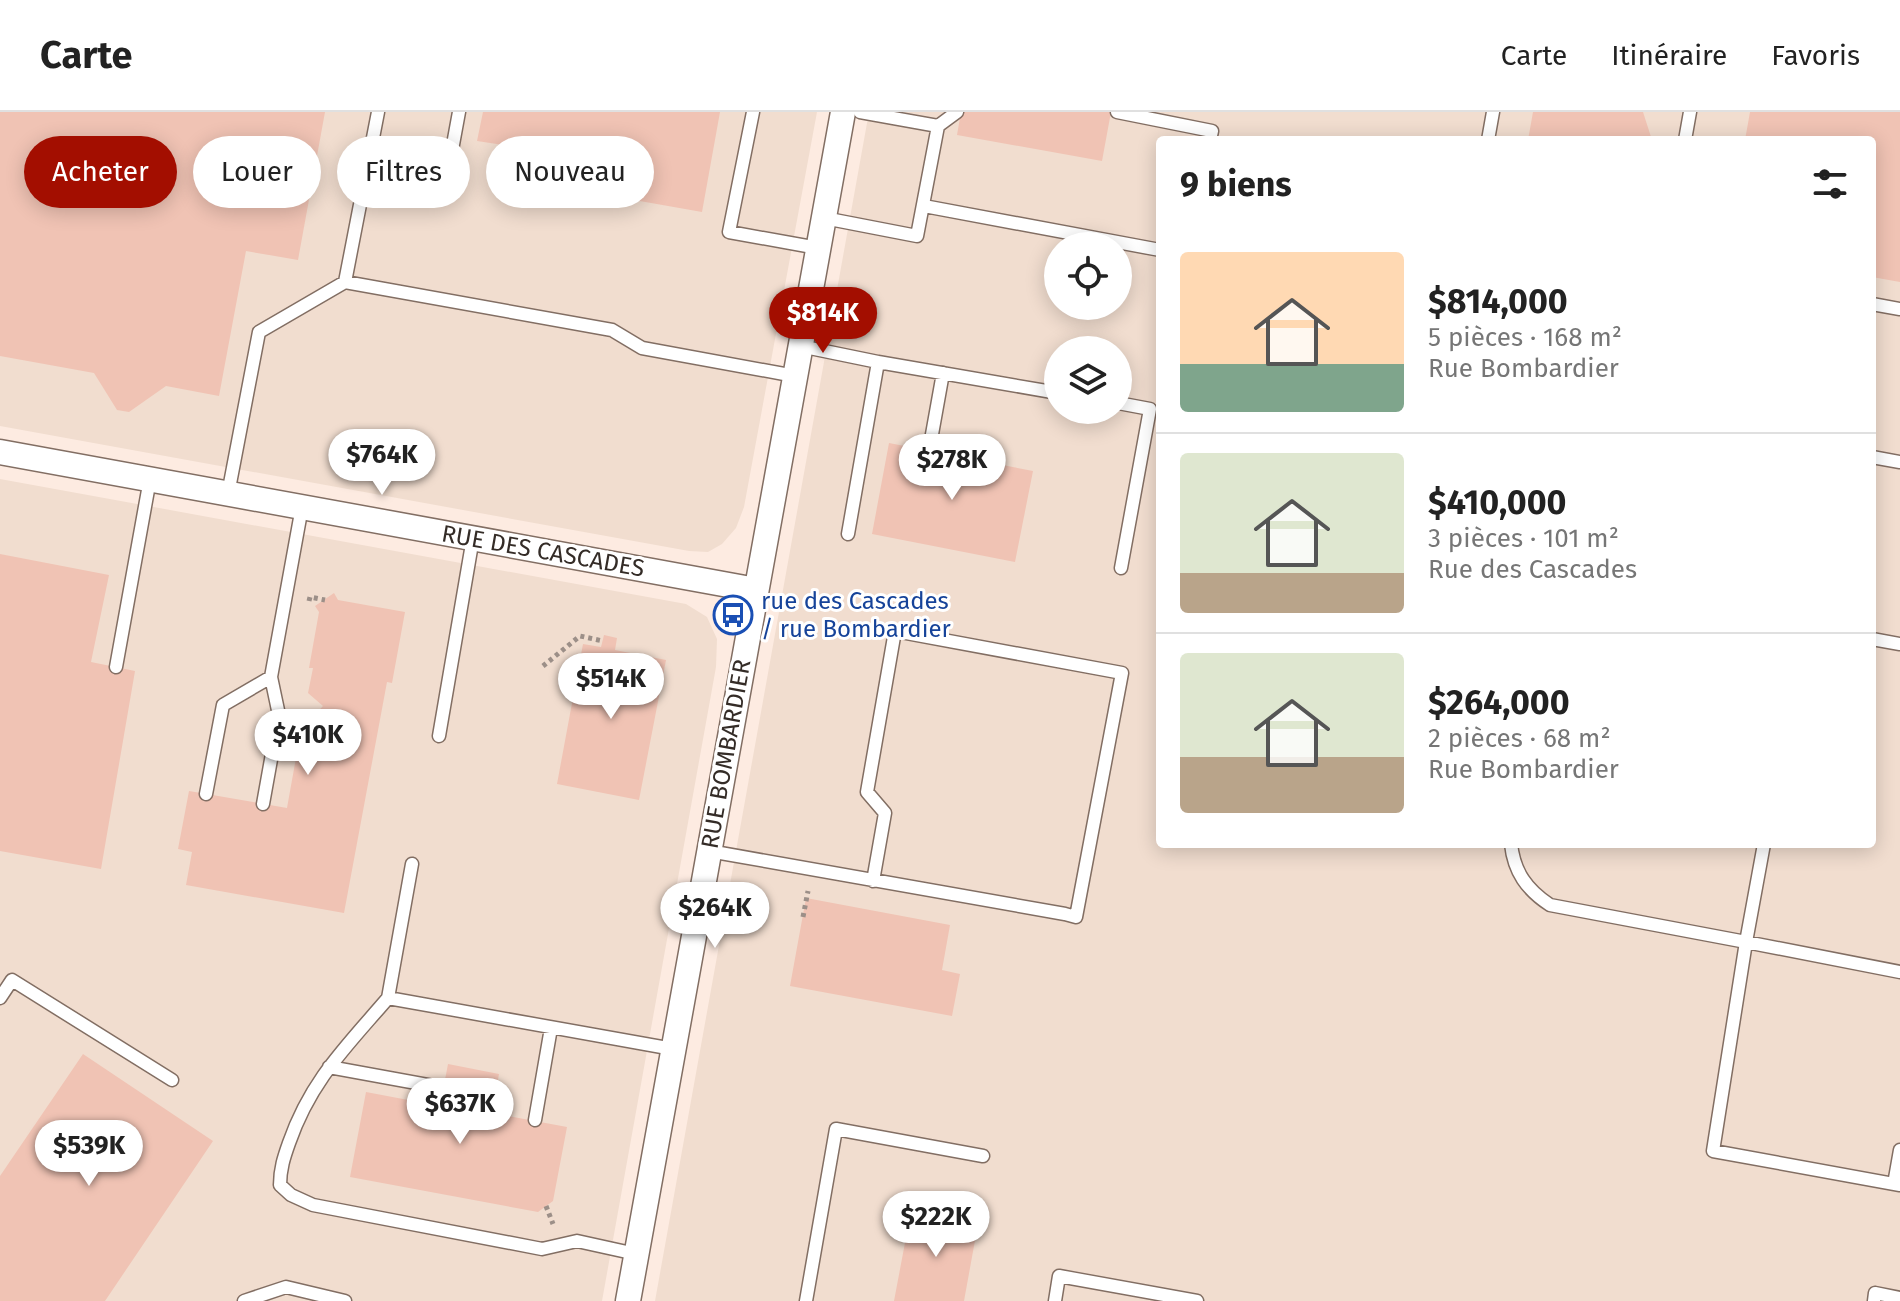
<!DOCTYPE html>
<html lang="fr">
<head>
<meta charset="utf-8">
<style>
	:root { --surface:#fff; --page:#f6f6f6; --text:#222; --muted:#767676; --line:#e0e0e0; --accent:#a30e00 }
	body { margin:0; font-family:"Fira Sans",sans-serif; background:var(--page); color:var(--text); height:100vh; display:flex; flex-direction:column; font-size:30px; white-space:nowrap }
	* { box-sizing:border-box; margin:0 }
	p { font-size:26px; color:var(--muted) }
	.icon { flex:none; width:44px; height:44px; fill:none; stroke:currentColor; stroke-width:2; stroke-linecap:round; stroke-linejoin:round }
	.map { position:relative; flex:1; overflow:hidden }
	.side { position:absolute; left:1156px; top:24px; width:720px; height:712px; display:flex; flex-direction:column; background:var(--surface); border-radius:8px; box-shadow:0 4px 20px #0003 }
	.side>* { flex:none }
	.banner { position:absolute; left:24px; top:24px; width:760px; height:72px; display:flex; gap:16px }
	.tools { position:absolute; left:1044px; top:120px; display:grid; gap:16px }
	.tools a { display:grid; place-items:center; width:88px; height:88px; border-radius:50%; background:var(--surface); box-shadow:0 4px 20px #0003; font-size:40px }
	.price { position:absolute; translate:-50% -68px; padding:0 18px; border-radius:28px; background:#fff; color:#222; font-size:26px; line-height:52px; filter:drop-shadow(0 2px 4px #0008) }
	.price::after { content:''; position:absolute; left:50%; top:48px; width:24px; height:18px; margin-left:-12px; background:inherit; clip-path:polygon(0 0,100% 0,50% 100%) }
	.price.active { background:var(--accent); color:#fff }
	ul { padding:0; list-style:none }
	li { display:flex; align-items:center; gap:24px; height:200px; padding:0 24px }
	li+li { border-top:2px solid var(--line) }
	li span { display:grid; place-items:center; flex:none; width:224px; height:160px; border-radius:8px; color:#555 }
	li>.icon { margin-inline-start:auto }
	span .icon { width:96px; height:96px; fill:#fffc; stroke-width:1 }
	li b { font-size:34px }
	h2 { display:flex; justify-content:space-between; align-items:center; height:96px; padding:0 24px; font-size:34px }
	.chip { padding:0 28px; border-radius:36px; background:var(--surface); box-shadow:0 4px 20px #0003; font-size:28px; line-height:72px }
	.chip.active { background:var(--accent); color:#fff }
	header { display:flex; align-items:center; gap:48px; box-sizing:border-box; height:112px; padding:0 40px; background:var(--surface); border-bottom:2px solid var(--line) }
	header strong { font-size:38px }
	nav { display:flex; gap:44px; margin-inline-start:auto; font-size:28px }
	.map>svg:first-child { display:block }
	.industrial { fill:#f1ddcf; fill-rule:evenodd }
	.building { fill:#f0c3b4 }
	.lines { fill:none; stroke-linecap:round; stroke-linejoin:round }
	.service-casing { stroke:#826e63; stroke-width:15 }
	.minor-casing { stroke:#826e63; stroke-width:27 }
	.path { stroke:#9c8f88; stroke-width:5; stroke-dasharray:4 4; stroke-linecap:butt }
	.service { stroke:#fff; stroke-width:12 }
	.minor { stroke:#fff; stroke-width:24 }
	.labels { text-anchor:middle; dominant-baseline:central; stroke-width:6; stroke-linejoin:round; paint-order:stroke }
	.street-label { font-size:24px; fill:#342c27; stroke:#fff }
	.transit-label { font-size:24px; fill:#164399; stroke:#fff; text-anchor:start }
</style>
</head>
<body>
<header>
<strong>Carte</strong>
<nav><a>Carte</a><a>Itinéraire</a><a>Favoris</a></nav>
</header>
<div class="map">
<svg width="1900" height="1189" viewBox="0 0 1900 1189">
	<rect width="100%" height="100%" fill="#fdebe1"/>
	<path class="industrial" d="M 0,0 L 817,0 L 744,395 L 736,416 L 722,432 L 708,440 L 689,439 L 0,314 Z
		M 869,0 L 1900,0 L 1900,1189 L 655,1189 ZM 1160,28 L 1872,28 L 1872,732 L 1160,732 ZM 1058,134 L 1118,134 L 1118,194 L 1058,194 ZM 1058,238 L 1118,238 L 1118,298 L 1058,298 Z
		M 0,367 L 686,492 L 707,505 L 717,527 L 716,555 L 602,1189 L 0,1189 Z"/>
	<path class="building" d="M 0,0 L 325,0 L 298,148 L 246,139 L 219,284 L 166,274 L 129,300 L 117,298 L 94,261 L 0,244 Z
		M 483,0 L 720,0 L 702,100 L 504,65 L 510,34 L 477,29 Z
		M 961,0 L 1111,0 L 1102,49 L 957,23 Z
		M 1533,0 L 1643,0 L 1652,28 L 1528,28 Z
		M 1750,0 L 1900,0 L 1900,170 L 1872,165 L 1872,28 L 1745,28 Z
		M 889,331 L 1033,359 L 1015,450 L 872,422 Z
		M 0,442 L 109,463 L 91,550 L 135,559 L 101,757 L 0,739 Z
		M 334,481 L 338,488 L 405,500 L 392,571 L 387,570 L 344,801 L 186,773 L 192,740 L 178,737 L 189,679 L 287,696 L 301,618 L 323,594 L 308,581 L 313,556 L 309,556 L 319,500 L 315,494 Z
		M 604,523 L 617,526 L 615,538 L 666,548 L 639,688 L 557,672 L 583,532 L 601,535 Z
		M 806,786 L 950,813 L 942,858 L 960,862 L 952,904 L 790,874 Z
		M 83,942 L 213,1029 L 105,1189 L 0,1189 L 0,1064 Z
		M 448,952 L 499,962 L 492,1001 L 567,1015 L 553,1089 L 538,1100 L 350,1065 L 366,980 L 440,994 Z
		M 911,1099 L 978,1112 L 964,1189 L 894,1189 Z"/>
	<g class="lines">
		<defs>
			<path id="service" d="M 753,0 L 729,120 L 818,136
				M 1117,0 L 1212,19 L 1210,28
				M 938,14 L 957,0
				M 1488,28 L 1493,0
				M 1685,28 L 1690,0
				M 452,38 L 459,0
				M 924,94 L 1160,138
				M 824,106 L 917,124 L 938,14 L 860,0
				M 345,170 L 378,0
				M 1872,192 L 1900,197
				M 800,234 L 878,250 L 848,422
				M 878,250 L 1058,281
				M 1118,291 L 1150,297 L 1121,456
				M 929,339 L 943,261
				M 1872,345 L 1900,350
				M 228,382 L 259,220 L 345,170 L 612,218 L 642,236 L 795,264
				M 1872,527 L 1900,532
				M 116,555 L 150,367
				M 439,624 L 473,426
				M 206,682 L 223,593 L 271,565
				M 263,692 L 279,603 L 271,565 L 302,395
				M 1511,732 C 1514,760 1527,778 1550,793 L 1746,830 L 1764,732
				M 709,739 L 1065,802 L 1076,805 L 1122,561 L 895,519 L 867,680 L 885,701 L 873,769
				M 412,752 L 388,886 L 673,937
				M 1900,860 L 1746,830 L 1713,1039 L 1900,1073
				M 0,886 L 12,868 L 172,968
				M 388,886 C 346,935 311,968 289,1031 C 284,1045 280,1057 280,1073 L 291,1083 L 313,1093 L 542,1137 L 577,1129 L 636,1142
				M 329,955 L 444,976
				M 535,1008 L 551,916
				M 1894,1072 L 1900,1038
				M 244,1189 L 286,1175 L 345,1189
				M 806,1189 L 836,1017 L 983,1044
				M 1055,1189 L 1059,1164 L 1197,1189
				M 1874,1189 L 1875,1181 L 1900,1186"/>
			<path id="minor" d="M 0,340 L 756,478
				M 628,1189 L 843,0"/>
		</defs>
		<use href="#service" class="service-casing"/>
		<use href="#minor" class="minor-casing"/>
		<path class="path" d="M 309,489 L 310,485 L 325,488
			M 543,554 L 580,524 L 603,529
			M 803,805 L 808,779
			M 546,1094 L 553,1112"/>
		<use href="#service" class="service"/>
		<use href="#minor" class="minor"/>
	</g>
	<defs>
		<symbol id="bus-ring" viewBox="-11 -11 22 22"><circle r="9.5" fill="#fff" stroke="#1a4fb4" stroke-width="1.5"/><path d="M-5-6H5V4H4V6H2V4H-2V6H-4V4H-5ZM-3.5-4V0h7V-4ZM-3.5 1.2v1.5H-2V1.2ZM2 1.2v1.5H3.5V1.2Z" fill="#1a4fb4"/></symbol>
	</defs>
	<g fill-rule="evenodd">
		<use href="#bus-ring" x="711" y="481" width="44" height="44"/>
	</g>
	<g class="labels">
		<g class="street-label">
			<text transform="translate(543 439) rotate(10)">RUE DES CASCADES</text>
			<text transform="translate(726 642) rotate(-80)">RUE BOMBARDIER</text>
		</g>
		<g class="transit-label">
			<text x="761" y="489">rue des Cascades<tspan x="761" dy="28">/ rue Bombardier</tspan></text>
		</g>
	</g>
</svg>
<div class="tools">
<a><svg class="icon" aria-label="locate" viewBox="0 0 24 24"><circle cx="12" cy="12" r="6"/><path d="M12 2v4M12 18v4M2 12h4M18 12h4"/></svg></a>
<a><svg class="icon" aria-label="layers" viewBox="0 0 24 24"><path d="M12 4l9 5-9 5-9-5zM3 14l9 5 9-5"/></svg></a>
</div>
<b class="price active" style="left:823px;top:243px">$814K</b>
<b class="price" style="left:382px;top:385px">$764K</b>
<b class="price" style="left:952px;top:390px">$278K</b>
<b class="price" style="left:611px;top:609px">$514K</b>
<b class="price" style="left:308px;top:665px">$410K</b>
<b class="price" style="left:715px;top:838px">$264K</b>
<b class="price" style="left:460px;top:1034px">$637K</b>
<b class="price" style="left:89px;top:1076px">$539K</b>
<b class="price" style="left:936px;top:1147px">$222K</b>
<div class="banner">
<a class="chip active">Acheter</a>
<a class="chip">Louer</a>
<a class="chip">Filtres</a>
<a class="chip">Nouveau</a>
</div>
<section class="side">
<h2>9 biens<svg class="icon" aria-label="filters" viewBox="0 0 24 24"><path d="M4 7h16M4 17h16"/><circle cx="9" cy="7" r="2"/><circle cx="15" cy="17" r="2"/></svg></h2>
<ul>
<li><span style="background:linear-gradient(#ffd9b3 70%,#7fa58c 0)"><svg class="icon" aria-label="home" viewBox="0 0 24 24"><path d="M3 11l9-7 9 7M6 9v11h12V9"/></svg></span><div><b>$814,000</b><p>5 pièces · 168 m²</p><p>Rue Bombardier</p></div></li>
<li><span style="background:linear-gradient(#dfe7d0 75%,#b9a48a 0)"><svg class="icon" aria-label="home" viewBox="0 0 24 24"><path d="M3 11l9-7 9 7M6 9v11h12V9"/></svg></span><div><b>$410,000</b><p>3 pièces · 101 m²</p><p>Rue des Cascades</p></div></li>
<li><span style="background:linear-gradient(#dfe7d0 65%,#b9a48a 0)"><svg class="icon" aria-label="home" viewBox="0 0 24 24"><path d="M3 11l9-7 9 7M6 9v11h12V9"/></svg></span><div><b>$264,000</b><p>2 pièces · 68 m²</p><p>Rue Bombardier</p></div></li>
</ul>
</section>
</div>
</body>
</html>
